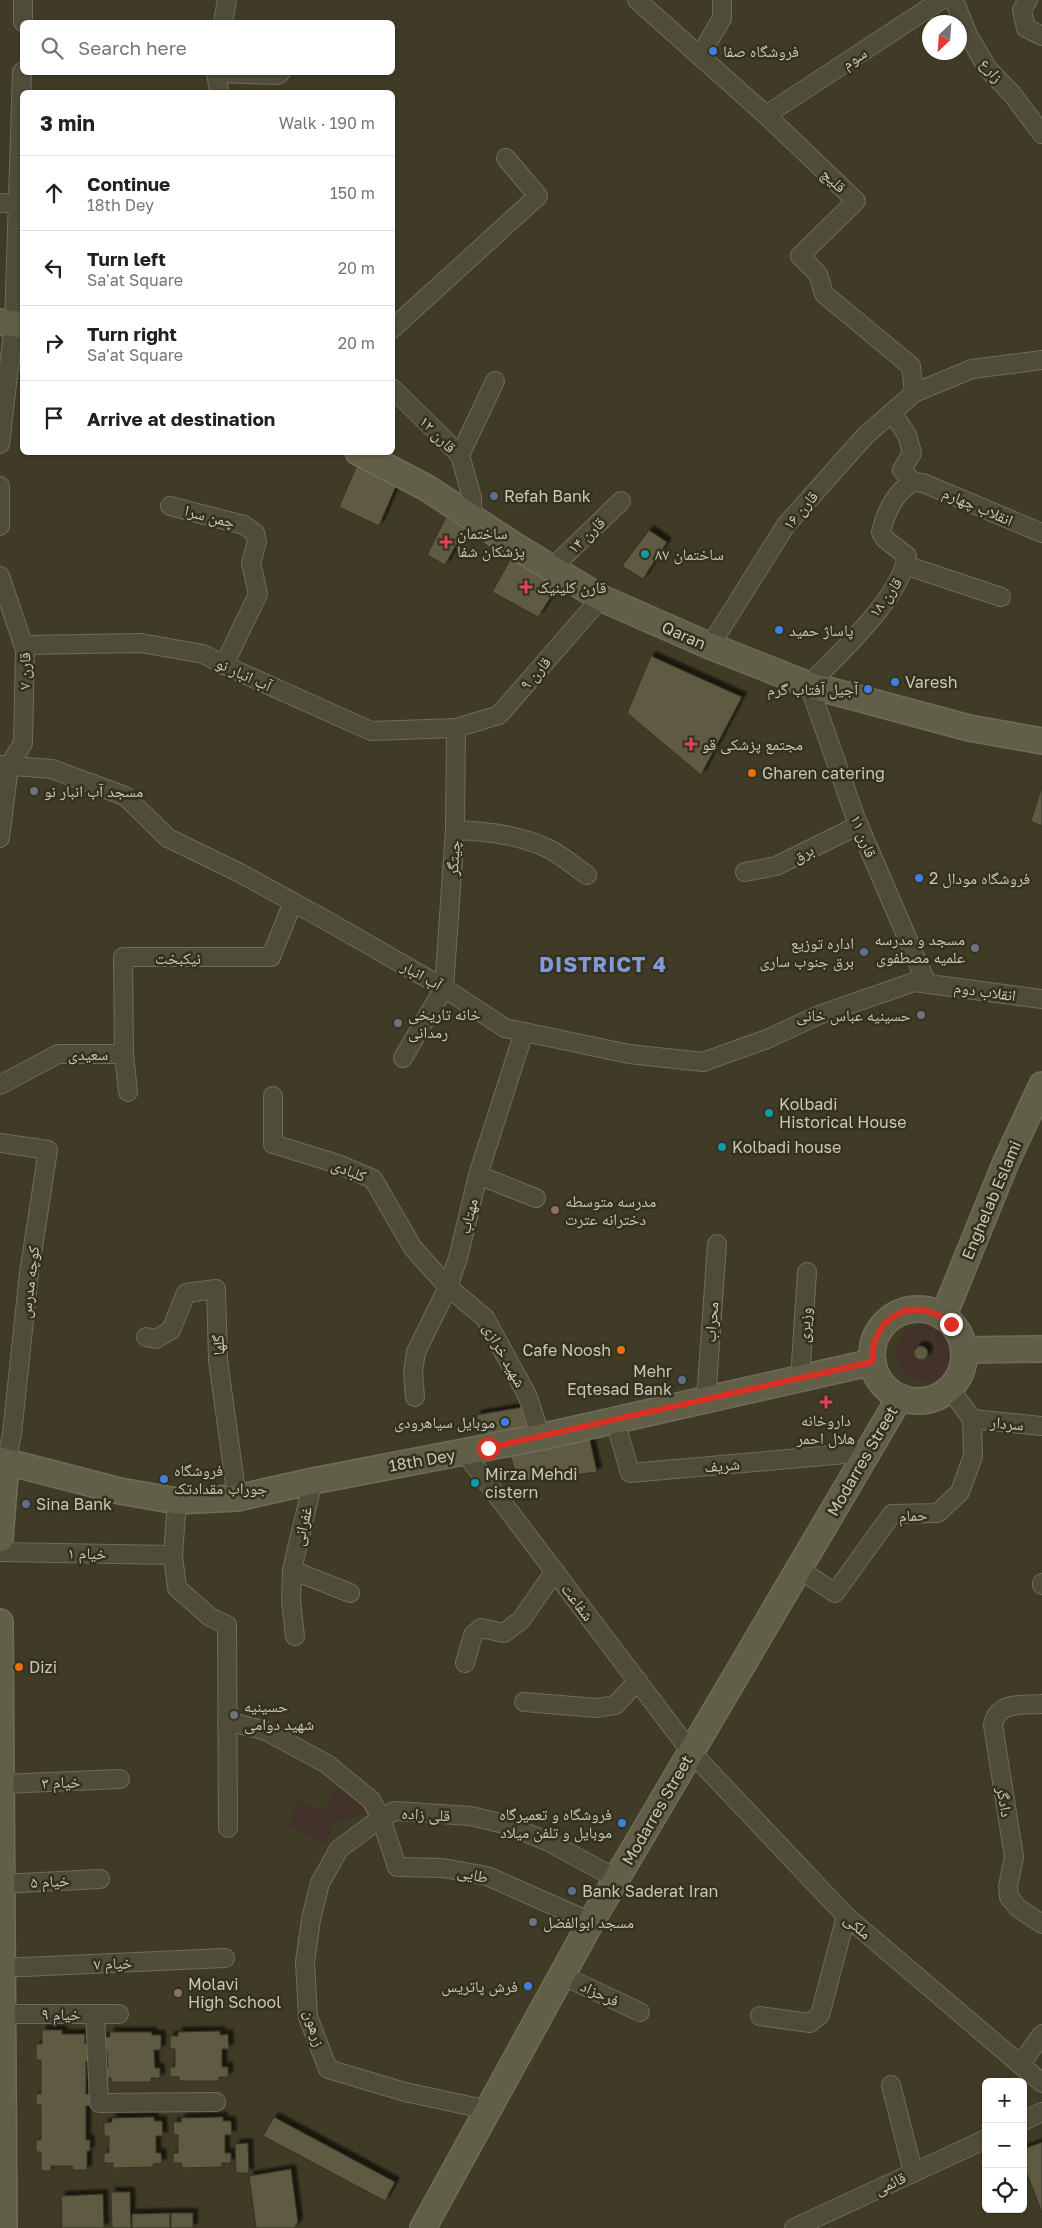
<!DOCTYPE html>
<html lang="en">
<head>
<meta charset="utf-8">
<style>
  :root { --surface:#fff; --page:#f2f2f2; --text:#202124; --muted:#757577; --line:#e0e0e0 }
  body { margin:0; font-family:"Golos Text","Noto Naskh Arabic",sans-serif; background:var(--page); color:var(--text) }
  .controls { position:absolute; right:15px; bottom:15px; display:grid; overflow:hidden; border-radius:8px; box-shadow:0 1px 4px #0004 }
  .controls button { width:45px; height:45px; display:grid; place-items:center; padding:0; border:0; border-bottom:1px solid var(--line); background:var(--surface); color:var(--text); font:25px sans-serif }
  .compass { position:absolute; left:922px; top:15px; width:45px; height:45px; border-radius:50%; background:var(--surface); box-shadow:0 1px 4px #0004; rotate:205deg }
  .stop { position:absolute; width:15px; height:15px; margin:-11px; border:4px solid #d93025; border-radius:50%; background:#fff }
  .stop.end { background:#d93025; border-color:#fff; box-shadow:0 1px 5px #0008 }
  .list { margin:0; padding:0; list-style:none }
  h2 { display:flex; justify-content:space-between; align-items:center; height:65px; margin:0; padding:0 20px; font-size:21px }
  h2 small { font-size:16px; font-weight:400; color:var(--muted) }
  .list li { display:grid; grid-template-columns:32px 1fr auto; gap:15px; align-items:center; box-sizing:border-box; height:75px; padding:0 20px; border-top:1px solid var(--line) }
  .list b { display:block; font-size:19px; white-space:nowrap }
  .list p { margin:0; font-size:16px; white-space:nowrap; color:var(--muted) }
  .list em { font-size:16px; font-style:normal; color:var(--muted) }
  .icon { flex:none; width:28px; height:28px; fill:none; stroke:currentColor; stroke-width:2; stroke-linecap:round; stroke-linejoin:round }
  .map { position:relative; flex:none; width:1042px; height:2228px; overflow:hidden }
  .search { position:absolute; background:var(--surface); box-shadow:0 1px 4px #0004; left:20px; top:20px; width:375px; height:55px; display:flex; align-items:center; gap:12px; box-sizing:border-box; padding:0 18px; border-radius:8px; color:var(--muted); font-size:19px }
  .panel { position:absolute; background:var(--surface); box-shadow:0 1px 4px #0004; left:20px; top:90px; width:375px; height:365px; border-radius:8px }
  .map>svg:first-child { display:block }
  .green { fill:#42322a }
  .building { fill:#5e5a42; stroke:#363320; filter:url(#shadow) }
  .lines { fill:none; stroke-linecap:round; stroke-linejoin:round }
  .minor-casing { stroke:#6f6c5a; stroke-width:20 }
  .secondary-casing { stroke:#6f6c5a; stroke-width:28 }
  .minor { stroke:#4f4c3a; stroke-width:18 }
  .secondary { stroke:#625f48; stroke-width:25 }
  .route { stroke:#d93025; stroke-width:6 }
  .shop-dot { fill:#3f7fe0; stroke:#34311e; stroke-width:2 }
  .service-dot { fill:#5c6f8a; stroke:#34311e; stroke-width:2 }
  .health-dot { fill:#e0444e; stroke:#34311e; stroke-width:2 }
  .culture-dot { fill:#0f9aa8; stroke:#34311e; stroke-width:2 }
  .food-dot { fill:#e8710a; stroke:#34311e; stroke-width:2 }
  .worship-dot { fill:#6b7280; stroke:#34311e; stroke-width:2 }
  .education-dot { fill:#8d6e63; stroke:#34311e; stroke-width:2 }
  .labels { text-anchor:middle; stroke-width:5; stroke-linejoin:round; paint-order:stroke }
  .poi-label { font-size:16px; fill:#c9c7b6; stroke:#34311e; text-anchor:start }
  .street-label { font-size:16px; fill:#c9c7b6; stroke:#34311e }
  .district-label { font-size:21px; font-weight:bold; letter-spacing:1px; fill:#7f99da; stroke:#34311e }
</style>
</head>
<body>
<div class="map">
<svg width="1042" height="2228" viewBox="0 0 1042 2228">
  <defs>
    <filter id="shadow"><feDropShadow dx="4.5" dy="-4.5" stdDeviation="1" flood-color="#0009"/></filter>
  </defs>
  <rect width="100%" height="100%" fill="#3f3b26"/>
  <g class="green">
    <circle cx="925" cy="1353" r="29"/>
    <polygon points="335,1787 369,1804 369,1812 335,1823 325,1844 288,1825 299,1800 324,1812"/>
  </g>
  <g class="building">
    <polygon points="357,465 397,484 379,526 339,507"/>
    <polygon points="446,517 465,529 445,565 427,555"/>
    <polygon points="649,530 667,542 643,579 622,566"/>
    <polygon points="514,553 560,583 538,617 492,592"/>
    <polygon points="651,656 742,697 701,775 627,713"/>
    <polygon points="1042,786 1042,826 1031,821"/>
    <circle cx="921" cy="1353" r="7"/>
    <polygon points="523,1407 532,1430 487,1439 476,1415"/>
    <polygon points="588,1431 597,1472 518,1482 508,1448"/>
    <polygon points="42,2030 62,2030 62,2034 85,2034 85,2044 90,2044 90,2061 86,2061 86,2094 90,2094 90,2106 86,2106 86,2140 90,2140 90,2151 87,2151 87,2170 73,2170 72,2166 51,2166 51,2171 41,2171 41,2152 36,2152 36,2140 41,2140 41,2105 36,2105 36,2094 41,2094 41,2060 36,2060 36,2044 42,2044"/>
    <polygon points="220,2031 220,2035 228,2034 229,2049 222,2049 222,2067 228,2067 228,2077 219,2077 219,2081 179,2081 179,2077 170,2077 170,2067 175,2067 175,2049 170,2049 170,2036 178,2036 178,2032"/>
    <polygon points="110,2032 152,2032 152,2035 161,2035 161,2050 154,2050 155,2068 160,2068 160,2078 151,2078 151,2082 111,2082 111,2078 102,2078 102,2067 108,2068 107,2050 103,2050 102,2037 110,2037"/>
    <polygon points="154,2117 154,2121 162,2121 163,2136 156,2136 156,2153 161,2153 162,2163 153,2164 153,2167 113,2168 113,2163 104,2163 104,2153 109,2153 109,2136 104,2136 104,2123 112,2122 112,2118"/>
    <polygon points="223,2117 223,2121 231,2121 232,2135 225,2135 225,2153 231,2153 231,2163 222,2163 222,2167 182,2168 182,2163 173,2163 173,2153 178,2153 178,2135 174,2135 173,2122 181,2122 181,2118"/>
    <polygon points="274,2117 395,2182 385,2201 263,2136"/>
    <polygon points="1042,2142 1042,2213 1023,2163 1023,2149"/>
    <polygon points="248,2143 249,2173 236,2173 235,2144"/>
    <polygon points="291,2169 298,2222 294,2228 256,2228 249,2176"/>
    <polygon points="111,2192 130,2192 131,2228 112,2228"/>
    <polygon points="103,2194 104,2228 62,2228 61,2196"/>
    <polygon points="170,2213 170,2228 132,2228 132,2214"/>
    <rect x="171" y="2213" width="22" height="15"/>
  </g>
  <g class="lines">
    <defs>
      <g id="minor">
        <polyline points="23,0 23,22"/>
        <polyline points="637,0 766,115 856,201 800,256 818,274 824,294 911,366 914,393"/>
        <polyline points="954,0 968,35 988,69 1012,94 1042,134"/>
        <polyline points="1028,0 1022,10 1026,28 1042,36"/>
        <polyline points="223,22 227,0"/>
        <polyline points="700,56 722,18 722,0"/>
        <polyline points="216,72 219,92"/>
        <polyline points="216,73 278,75 281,72"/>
        <polyline points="766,115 941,0"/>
        <polyline points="0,203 22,204"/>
        <polyline points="392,329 538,196 506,158"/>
        <polyline points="392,388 460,455 472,498 473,519"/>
        <polyline points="892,412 907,435 912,453 902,470 913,482"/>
        <polyline points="0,444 14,324 22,72"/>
        <polyline points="460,455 495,381"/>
        <path d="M 913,482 C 895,492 886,512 881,532 L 885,539 L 907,556 C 900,599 839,653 809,685 L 856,819 L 927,984"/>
        <polyline points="913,482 923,483 1042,533"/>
        <polyline points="0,486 0,526"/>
        <polyline points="170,506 244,525 255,533 257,542 251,563 258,594 224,665"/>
        <polyline points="905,565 1001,597"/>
        <polyline points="552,568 621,501"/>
        <polyline points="0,576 25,650 23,743 9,766 0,838"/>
        <polyline points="25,645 141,643 203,654 224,665 371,731 456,728 499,715 601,598"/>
        <polyline points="710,646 786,525 865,436 914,393 972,369 1042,360"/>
        <polyline points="0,765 52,769 125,796 168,838 240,873 329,922 444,988 505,1028 629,1054 703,1062 767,1039 819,1015 914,982 1042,999"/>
        <path d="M 455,830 C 488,831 522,835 551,850 C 564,857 575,867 587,875"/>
        <polyline points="745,872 776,866 859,825"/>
        <polyline points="403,1058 444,988 455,830 456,728"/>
        <polyline points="0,1085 58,1054 124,1054"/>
        <polyline points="128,1092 124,1054 123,957 271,957 293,902"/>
        <polyline points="273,1096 273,1144 338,1164 373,1179 413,1248 448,1287 485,1318 527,1395 541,1437"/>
        <polyline points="0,1143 48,1150 29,1273 12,1434 6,1462"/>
        <polyline points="478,1175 536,1198"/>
        <polyline points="146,1337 156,1339 171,1330 186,1293 216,1289 218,1360 237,1498"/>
        <polyline points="800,1379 807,1272"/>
        <polyline points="950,1389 972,1419"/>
        <polyline points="415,1397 413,1372 416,1352 448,1287 458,1258 478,1175 524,1032"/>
        <polyline points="706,1400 717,1244"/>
        <polyline points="972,1419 1042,1426"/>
        <polyline points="615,1420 630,1473 868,1452"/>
        <polyline points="465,1453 691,1752 846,1916 1042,2083"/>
        <polyline points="177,1501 173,1555 177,1588 210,1617 227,1625 228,1828"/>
        <polyline points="0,1552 173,1555"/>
        <polyline points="799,1569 835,1593 892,1514 938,1513 960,1492 973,1456 972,1419"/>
        <polyline points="292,1570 313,1481"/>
        <polyline points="1042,1583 1042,1585"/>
        <polyline points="295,1636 291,1601 292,1570 350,1593"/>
        <polyline points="465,1663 473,1635 481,1628 504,1633 521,1620 555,1571"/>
        <polyline points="524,1702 597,1708 615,1705 638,1681"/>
        <path d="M 1042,1704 C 1021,1706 998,1700 993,1725 L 1014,1857 L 1008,1886 L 1009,1897 L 1018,1908 L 1042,1924"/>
        <polyline points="227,1721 266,1731 327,1764 371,1800 381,1818 397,1867 443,1868 487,1876 591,1922"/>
        <polyline points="2,1784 120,1779"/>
        <polyline points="1,1884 100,1879"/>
        <polyline points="1,1968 225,1958"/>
        <polyline points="561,1975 640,2012"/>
        <polyline points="2,2014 119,2014"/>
        <polyline points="95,2014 99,2103 216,2102"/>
        <polyline points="760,2016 810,2023 820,2015 846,1916"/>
        <polyline points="1021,2064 1042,2034"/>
        <polyline points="891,2085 913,2172"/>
        <polyline points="489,2110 405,2092 328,2069 308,2017 305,1962 311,1919 320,1883 339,1849 381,1818 395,1811 471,1816 504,1824 549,1842 617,1879"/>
        <polyline points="1023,2121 1042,2112"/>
        <polyline points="794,2228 986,2139"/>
      </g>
      <g id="secondary">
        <polyline points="0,322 22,325"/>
        <polyline points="358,452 427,488 515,546 601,598 710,646 809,685 969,728 1042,741"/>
        <circle cx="918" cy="1355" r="46"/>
        <polyline points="943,1317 1006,1162 1042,1085"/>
        <polyline points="964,1350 1042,1349"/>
        <polyline points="0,1460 120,1491 177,1501 237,1498 313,1481 541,1437 873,1362"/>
        <polyline points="0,1539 6,1462"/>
        <polyline points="0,1622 4,2228"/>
        <polyline points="423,2228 591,1922 900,1397"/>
      </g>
    </defs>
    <use href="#minor" class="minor-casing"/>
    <use href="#secondary" class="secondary-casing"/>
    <use href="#minor" class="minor"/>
    <use href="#secondary" class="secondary"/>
  </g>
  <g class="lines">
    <path class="route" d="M 488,1448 L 872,1362 C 871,1316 915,1293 951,1324"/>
  </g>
  <g class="shop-dot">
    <circle cx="713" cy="51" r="5"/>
    <circle cx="779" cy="630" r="5"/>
    <circle cx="895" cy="682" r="5"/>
    <circle cx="868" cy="689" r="5"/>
    <circle cx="919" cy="878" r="5"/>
    <circle cx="505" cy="1422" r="5"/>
    <circle cx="164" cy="1479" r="5"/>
    <circle cx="622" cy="1823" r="5"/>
    <circle cx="528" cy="1986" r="5"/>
  </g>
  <g class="service-dot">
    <circle cx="494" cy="496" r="5"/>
    <circle cx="864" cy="952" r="5"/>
    <circle cx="682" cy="1380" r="5"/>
    <circle cx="26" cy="1504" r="5"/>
    <circle cx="572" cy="1891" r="5"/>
  </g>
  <g class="health-dot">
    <path d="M443.5 534.5h5v5h5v5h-5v5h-5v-5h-5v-5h5z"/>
    <path d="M523.5 579.5h5v5h5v5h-5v5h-5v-5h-5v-5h5z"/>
    <path d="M688.5 736.5h5v5h5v5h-5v5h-5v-5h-5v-5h5z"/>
    <path d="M823.5 1394.5h5v5h5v5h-5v5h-5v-5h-5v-5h5z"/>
  </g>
  <g class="culture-dot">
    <circle cx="645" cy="554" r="5"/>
    <circle cx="769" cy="1113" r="5"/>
    <circle cx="722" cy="1147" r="5"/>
    <circle cx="475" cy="1483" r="5"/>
  </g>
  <g class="food-dot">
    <circle cx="752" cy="773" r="5"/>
    <circle cx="621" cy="1350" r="5"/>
    <circle cx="19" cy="1667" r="5"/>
  </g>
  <g class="worship-dot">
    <circle cx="34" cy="791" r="5"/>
    <circle cx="975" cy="948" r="5"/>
    <circle cx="921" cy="1015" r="5"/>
    <circle cx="398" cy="1023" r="5"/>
    <circle cx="234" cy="1715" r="5"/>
    <circle cx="533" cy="1922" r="5"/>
  </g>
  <g class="education-dot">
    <circle cx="555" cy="1210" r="5"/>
    <circle cx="178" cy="1993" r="5"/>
  </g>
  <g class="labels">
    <g class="poi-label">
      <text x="723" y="57">فروشگاه صفا</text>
      <text x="504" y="502">Refah Bank</text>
      <text x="457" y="539">ساختمان<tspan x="457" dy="18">پزشکان شفا</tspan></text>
      <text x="655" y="560">ساختمان ٨٧</text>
      <text x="537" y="593">قارن کلینیک</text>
      <text x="789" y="636">پاساژ حمید</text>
      <text x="905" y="688">Varesh</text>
      <text x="858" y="695" text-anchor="end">آجیل آفتاب گرم</text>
      <text x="702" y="750">مجتمع پزشکی قو</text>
      <text x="762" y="779">Gharen catering</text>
      <text x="44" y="797">مسجد آب انبار نو</text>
      <text x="929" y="884">فروشگاه مودال 2</text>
      <text x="965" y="945" text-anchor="end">مسجد و مدرسه<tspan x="965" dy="18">علمیه مصطفوی</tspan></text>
      <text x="854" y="949" text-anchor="end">اداره توزیع<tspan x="854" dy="18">برق جنوب ساری</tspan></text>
      <text x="408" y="1020">خانه تاریخی<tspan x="408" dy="18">رمدانی</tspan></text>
      <text x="911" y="1021" text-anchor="end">حسینیه عباس خانی</text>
      <text x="779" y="1110">Kolbadi<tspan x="779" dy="18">Historical House</tspan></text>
      <text x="732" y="1153">Kolbadi house</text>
      <text x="565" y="1207">مدرسه متوسطه<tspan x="565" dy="18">دخترانه عترت</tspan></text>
      <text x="611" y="1356" text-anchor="end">Cafe Noosh</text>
      <text x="672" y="1377" text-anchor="end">Mehr<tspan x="672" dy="18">Eqtesad Bank</tspan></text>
      <text x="826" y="1426" text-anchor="middle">داروخانه<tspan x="826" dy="18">هلال احمر</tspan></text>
      <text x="495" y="1428" text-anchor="end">موبایل سیاهرودی</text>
      <text x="174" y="1476">فروشگاه<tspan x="174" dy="18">جوراب مقدادتک</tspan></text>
      <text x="485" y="1480">Mirza Mehdi<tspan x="485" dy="18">cistern</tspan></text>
      <text x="36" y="1510">Sina Bank</text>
      <text x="29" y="1673">Dizi</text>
      <text x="244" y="1712">حسینیه<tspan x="244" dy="18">شهید دوامی</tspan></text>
      <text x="612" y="1820" text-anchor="end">فروشگاه و تعمیرگاه<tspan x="612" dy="18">موبایل و تلفن میلاد</tspan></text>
      <text x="582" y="1897">Bank Saderat Iran</text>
      <text x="543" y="1928">مسجد ابوالفضل</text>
      <text x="188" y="1990">Molavi<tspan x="188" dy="18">High School</tspan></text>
      <text x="518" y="1992" text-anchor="end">فرش پاتریس</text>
    </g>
    <g class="street-label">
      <text transform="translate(854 58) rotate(-33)" y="6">سوم</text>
      <text transform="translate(992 70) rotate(52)" y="6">زارع</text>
      <text transform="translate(834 180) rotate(44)" y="6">قلیچ</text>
      <text transform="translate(438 434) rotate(45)" y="6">قارن ۱۲</text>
      <text transform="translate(978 506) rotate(23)" y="6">انقلاب چهارم</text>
      <text transform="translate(800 510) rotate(-50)" y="6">قارن ۱۶</text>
      <text transform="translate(210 516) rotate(14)" y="6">چمن سرا</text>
      <text transform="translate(586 535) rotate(-44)" y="6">قارن ۱۴</text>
      <text transform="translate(885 597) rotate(-54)" y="6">قارن ۱۸</text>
      <text transform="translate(684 635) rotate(24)" y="6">Qaran</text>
      <text transform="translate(24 671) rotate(-89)" y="6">قارن ٧</text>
      <text transform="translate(535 673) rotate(-49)" y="6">قارن ٩</text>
      <text transform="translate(244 674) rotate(25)" y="6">آب انبار نو</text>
      <text transform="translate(864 836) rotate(68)" y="6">قارن ۱۱</text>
      <text transform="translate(803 853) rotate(-27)" y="6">برق</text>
      <text transform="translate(453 858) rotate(-86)" y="6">چیتگر</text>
      <text x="178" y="964">نیکبخت</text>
      <text transform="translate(422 975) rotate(30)" y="6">آب انبار</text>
      <text transform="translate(985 991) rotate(8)" y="6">انقلاب دوم</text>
      <text x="88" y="1060">سعیدی</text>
      <text transform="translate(349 1170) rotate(22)" y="6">کلبادی</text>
      <text transform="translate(991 1200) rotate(-67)" y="6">Enghelab Eslami</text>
      <text transform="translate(468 1216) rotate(-76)" y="6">مهتاب</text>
      <text transform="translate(29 1282) rotate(-83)" y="6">کوچه مدرس</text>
      <text transform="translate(711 1322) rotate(-86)" y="6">محراب</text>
      <text transform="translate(804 1325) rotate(-86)" y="6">وزیری</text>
      <text transform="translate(218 1345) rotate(-93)" y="6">گلها</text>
      <text transform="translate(505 1355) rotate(61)" y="6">شهید خرازی</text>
      <text transform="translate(1007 1423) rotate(5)" y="6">سردار</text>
      <text transform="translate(422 1460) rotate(-10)" y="6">18th Dey</text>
      <text transform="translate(862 1461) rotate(-60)" y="6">Modarres Street</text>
      <text transform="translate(722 1465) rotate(-5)" y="6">شریف</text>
      <text transform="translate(913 1515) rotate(-3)" y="6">حمام</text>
      <text transform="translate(302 1526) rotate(-77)" y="6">غفرانی</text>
      <text transform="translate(87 1553) rotate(1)" y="6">خیام ۱</text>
      <text transform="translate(578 1602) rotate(53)" y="6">شفاعت</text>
      <text transform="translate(61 1782) rotate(-2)" y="6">خیام ۳</text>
      <text transform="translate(1005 1802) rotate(81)" y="6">دادگر</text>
      <text transform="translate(657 1810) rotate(-60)" y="6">Modarres Street</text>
      <text transform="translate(426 1814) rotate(3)" y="6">قلی زاده</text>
      <text transform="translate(473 1874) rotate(13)" y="6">طایی</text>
      <text transform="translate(50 1881) rotate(-3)" y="6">خیام ۵</text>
      <text transform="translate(858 1926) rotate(41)" y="6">ملکی</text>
      <text transform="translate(113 1963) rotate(-2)" y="6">خیام ۷</text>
      <text transform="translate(600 1993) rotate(25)" y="6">فرحزاد</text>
      <text x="61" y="2020">خیام ۹</text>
      <text transform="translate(315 2028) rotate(74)" y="6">زرهون</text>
      <text transform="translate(890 2183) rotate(-25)" y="6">قائمی</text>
    </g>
    <g class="district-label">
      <text x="603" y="972">DISTRICT 4</text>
    </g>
  </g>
</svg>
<div class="controls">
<button>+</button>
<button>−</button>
<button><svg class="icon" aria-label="locate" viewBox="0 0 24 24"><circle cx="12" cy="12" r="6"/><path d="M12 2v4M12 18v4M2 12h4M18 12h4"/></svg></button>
</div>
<svg class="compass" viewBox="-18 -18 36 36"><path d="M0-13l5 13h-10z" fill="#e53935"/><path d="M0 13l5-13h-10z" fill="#757577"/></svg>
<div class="stop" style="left:488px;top:1448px"></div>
<div class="stop end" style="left:951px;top:1324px"></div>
<div class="search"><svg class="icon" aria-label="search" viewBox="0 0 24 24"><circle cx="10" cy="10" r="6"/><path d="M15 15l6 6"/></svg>Search here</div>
<section class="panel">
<h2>3 min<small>Walk · 190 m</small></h2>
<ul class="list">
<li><svg class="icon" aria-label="ahead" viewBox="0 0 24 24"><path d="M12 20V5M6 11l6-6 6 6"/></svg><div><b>Continue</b><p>18th Dey</p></div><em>150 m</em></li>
<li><svg class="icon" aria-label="left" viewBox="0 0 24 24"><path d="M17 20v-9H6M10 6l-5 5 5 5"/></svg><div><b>Turn left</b><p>Sa'at Square</p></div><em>20 m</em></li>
<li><svg class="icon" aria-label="right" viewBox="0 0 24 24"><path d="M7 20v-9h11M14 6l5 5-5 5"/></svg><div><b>Turn right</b><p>Sa'at Square</p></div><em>20 m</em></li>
<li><svg class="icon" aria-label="arrive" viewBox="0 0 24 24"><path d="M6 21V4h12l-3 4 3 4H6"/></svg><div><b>Arrive at destination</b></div></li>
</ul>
</section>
</div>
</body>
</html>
